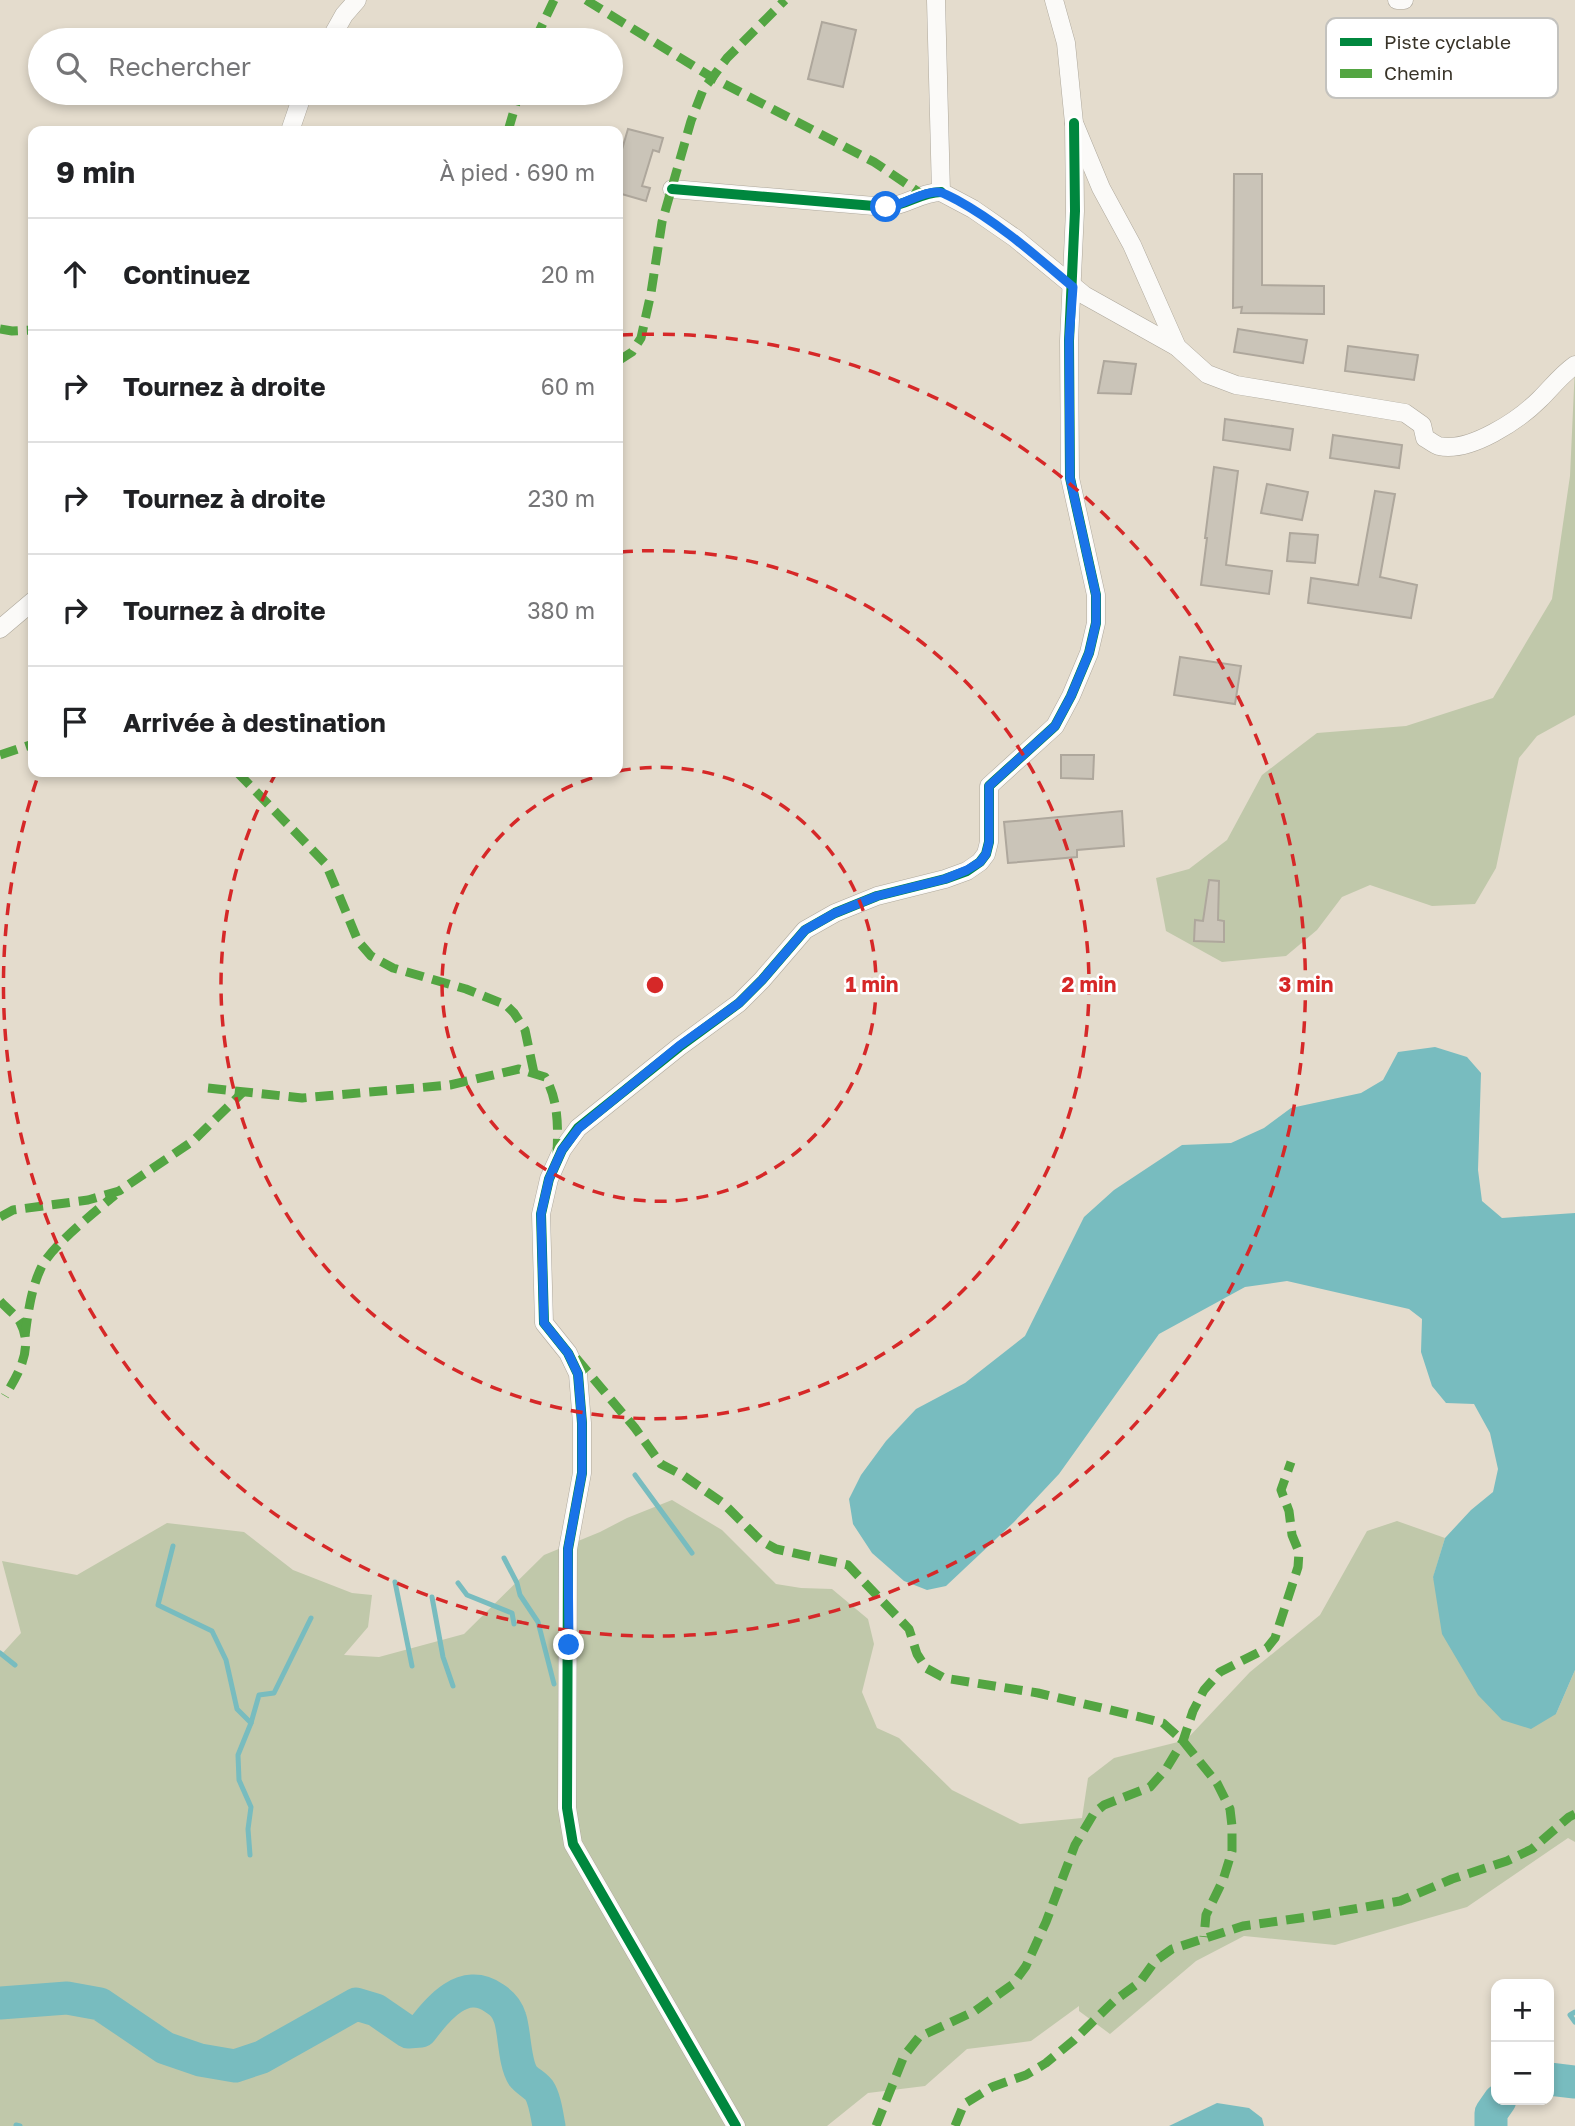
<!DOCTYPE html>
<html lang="fr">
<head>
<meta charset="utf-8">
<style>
  :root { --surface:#fff; --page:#f6f6f6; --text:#202124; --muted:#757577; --line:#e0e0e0 }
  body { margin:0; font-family:"Golos Text",sans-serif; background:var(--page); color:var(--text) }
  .controls { position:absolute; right:21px; bottom:21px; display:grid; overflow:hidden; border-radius:14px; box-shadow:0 4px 10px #0003 }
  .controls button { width:63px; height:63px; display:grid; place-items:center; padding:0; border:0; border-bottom:2px solid var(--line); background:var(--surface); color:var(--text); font:35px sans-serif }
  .stop { position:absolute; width:21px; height:21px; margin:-16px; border:5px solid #1a73e8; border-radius:50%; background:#fff }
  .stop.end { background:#1a73e8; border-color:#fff; box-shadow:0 2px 7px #0008 }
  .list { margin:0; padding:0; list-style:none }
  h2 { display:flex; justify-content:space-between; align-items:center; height:91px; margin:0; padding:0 28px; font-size:30px }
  h2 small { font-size:23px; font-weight:400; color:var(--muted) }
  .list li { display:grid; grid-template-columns:46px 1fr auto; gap:21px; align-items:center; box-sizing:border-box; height:112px; padding:0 28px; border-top:2px solid var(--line) }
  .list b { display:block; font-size:26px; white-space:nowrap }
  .list em { font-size:23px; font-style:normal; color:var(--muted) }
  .icon { flex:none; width:38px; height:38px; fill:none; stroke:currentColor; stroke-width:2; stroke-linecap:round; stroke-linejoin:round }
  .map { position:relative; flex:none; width:1575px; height:2126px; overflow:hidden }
  .search { position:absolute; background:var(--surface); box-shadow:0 4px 10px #0003; left:28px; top:28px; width:595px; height:77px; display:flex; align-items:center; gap:18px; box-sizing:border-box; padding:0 24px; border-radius:38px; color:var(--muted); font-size:26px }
  .panel { position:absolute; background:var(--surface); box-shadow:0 4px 10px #0003; left:28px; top:126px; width:595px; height:651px; border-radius:14px }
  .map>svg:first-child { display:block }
  .green { fill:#c0c8aa }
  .water { fill:#78bcbf }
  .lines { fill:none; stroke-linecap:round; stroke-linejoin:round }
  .stream { stroke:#78bcbf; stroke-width:5 }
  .river { stroke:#78bcbf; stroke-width:33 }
  .building { fill:#cac4b8; stroke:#aea79c; stroke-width:2 }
  .minor-casing { stroke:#aea89c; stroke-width:19 }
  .minor { stroke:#fbfaf8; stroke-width:18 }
  .quiet { stroke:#53a542; stroke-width:9; stroke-dasharray:18 9; stroke-linecap:butt }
  .cycleway-casing { stroke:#fff; stroke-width:15 }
  .cycleway { stroke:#00873e; stroke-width:10 }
  .route { stroke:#1a73e8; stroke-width:9 }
  .ring { fill:none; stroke:#d62828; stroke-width:3.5; stroke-dasharray:12 9 }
  .key { fill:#fff; stroke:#c3c2be; stroke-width:2 }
  .key-label { font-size:19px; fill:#383328 }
  .centre { fill:#d62828; stroke:#fff; stroke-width:3.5 }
  .ring-label { font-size:21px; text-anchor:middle; font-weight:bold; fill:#d62828; stroke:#fff; stroke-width:5; stroke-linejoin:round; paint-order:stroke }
</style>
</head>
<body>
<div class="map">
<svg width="1575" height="2126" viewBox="0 0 1575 2126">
  <rect width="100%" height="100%" fill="#e4dccd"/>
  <g class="green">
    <polygon points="1575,366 1575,715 1537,736 1519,758 1496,868 1475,904 1432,906 1370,885 1342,897 1317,930 1286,956 1222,962 1166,931 1156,878 1189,869 1227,840 1262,775 1317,733 1406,726 1493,698 1552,599 1570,476"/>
    <polygon points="672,1500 722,1530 776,1584 801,1588 832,1589 868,1619 874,1644 862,1692 877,1728 899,1738 952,1790 1020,1824 1082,1818 1088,1778 1114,1758 1186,1740 1250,1672 1320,1615 1367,1531 1397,1521 1445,1538 1433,1578 1556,1714 1575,1670 1575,1842 1568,1838 1467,1907 1335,1945 1244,1936 1196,1961 1110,2034 1079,2011 1079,2006 1031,2041 967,2049 925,2086 868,2093 827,2126 0,2126 0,1656 21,1633 2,1561 77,1575 167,1523 244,1532 293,1570 352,1593 372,1595 368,1627 344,1655 379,1657 464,1634 544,1555 600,1532 627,1518"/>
  </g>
  <g class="water">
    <polygon points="1435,1047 1467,1057 1481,1073 1478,1170 1482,1201 1502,1218 1575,1213 1575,1670 1556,1714 1531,1729 1502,1720 1478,1695 1442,1634 1433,1577 1445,1538 1471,1510 1493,1492 1498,1469 1490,1433 1474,1404 1446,1403 1432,1386 1421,1352 1422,1319 1409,1309 1287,1281 1245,1287 1159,1334 1059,1474 1014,1522 946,1586 927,1590 904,1581 872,1553 853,1524 849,1499 861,1475 886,1441 916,1409 965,1383 1025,1336 1084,1217 1114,1190 1182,1145 1231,1143 1264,1128 1291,1108 1361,1093 1383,1080 1398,1052"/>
    <polygon points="1217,2103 1249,2108 1262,2118 1264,2126 1169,2126"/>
  </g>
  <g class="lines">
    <g class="stream">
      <polyline points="635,1475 692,1553"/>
      <polyline points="173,1546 158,1605 212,1631 226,1660 237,1709 251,1723 238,1755 239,1780 251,1807 248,1829 250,1855"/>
      <polyline points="504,1558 517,1583 520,1595 538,1622 554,1684"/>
      <polyline points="395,1582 412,1666"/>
      <polyline points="458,1583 467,1595 512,1613 514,1624"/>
      <polyline points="432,1597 443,1657 453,1686"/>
      <polyline points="0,1653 15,1665"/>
      <polyline points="251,1723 259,1695 274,1693 311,1618"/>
      <polyline points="1575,2012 1570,2015 1575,2022"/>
      <polyline points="16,2125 20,2126"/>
    </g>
    <g class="river">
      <path d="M 0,2003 L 67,1998 L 100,2004 L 165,2048 L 200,2060 L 235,2066 L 262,2057 L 356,2004 L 376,2010 L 408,2032 L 421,2031 C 438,2008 464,1977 494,1998 C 502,2003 507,2008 510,2018 C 515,2033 514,2062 523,2076 C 527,2081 535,2085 539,2090 C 545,2099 547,2116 549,2126"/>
      <polyline points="1549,2079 1575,2082"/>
      <polyline points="1491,2126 1491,2113 1500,2100"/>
    </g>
  </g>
  <g class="building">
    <polygon points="822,22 856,30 843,87 808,79"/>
    <polygon points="628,129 663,138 659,152 653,150 642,186 650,188 646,201 618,193 618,163"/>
    <polygon points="1234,174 1262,174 1262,285 1324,286 1324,314 1241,313 1242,307 1233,308"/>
    <polygon points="1238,329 1307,340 1303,363 1234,352"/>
    <polygon points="1348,346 1418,355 1414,380 1345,371"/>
    <polygon points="1104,361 1136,364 1131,394 1098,393"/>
    <polygon points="1225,419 1293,429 1290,450 1223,440"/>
    <polygon points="1333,435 1402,445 1399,468 1330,458"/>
    <polygon points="1214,467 1238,471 1226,565 1272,571 1269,594 1201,585 1207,538 1205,538"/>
    <polygon points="1267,484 1308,492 1302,520 1261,513"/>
    <polygon points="1375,491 1395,494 1380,577 1417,585 1411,618 1308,603 1311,578 1358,585"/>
    <polygon points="1290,533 1318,535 1315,563 1287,561"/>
    <polygon points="1180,657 1241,666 1235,704 1174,695"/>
    <polygon points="1061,755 1094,755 1093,779 1061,778"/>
    <polygon points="1122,811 1124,846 1077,850 1077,857 1008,863 1004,822"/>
    <polygon points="1209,880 1219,881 1218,920 1224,921 1224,942 1194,941 1195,920 1203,921"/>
  </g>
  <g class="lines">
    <defs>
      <g id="minor">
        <polyline points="936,0 941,192 973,209 1015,238 1084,295 1177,347"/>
        <path d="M 1054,0 L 1066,43 L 1074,123 L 1101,188 L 1132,245 L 1177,347 L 1207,374 L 1236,385 L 1405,413 L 1422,425 L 1425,438 C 1429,440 1435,445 1439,446 C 1470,453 1519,420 1540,399 C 1552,387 1561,375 1575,365"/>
        <polyline points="1397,0 1404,0"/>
        <polyline points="330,40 344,15 357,0"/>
        <polyline points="290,131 303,93"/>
        <path d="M 672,189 L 886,207 C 906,206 921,192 941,192"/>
        <polyline points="0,629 33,601"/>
        <polyline points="736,2126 573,1844 567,1808 568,1549 582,1473 582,1423 578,1374 568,1353 544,1323 541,1214 549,1179 562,1150 578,1128 679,1047 739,1003 762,980 805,930 835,913 877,896 945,879 967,871 980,862 986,854 989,842 989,786 1055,726 1071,696 1089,653 1096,623 1096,595 1070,478 1069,341 1075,211 1074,123"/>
      </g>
    </defs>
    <use href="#minor" class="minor-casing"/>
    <use href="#minor" class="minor"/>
    <g class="quiet">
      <polyline points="586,0 713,78 874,162 923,195"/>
      <polyline points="535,40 554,0"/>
      <polyline points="508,131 519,93"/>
      <polyline points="0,329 12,331 33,330"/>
      <polyline points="618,361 632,352 641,338 651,293 662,222 691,121 703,90 727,58 785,0"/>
      <polyline points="0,755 33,744"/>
      <polyline points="237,772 326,864 358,941 371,956 393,968 466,989 506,1005 514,1013 525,1030 534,1073"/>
      <path d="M 208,1088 L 302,1098 L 450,1085 L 519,1069 L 545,1077 C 559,1101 558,1128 557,1154"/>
      <polyline points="0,1217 13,1210 88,1200 119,1191 193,1141 244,1091"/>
      <path d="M 0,1301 C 6,1308 15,1314 20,1322 C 34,1348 19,1373 5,1396"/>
      <path d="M 25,1336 C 28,1313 31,1289 41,1268 C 51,1246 95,1212 115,1195"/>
      <polyline points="576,1358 635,1428 661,1464 684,1476 723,1503 760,1540 776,1549 848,1565 909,1629 917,1654 926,1668 944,1678 1038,1693 1140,1717 1163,1723 1183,1741 1217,1783 1230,1809 1232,1826 1232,1851 1223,1880 1206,1915 1204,1937"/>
      <polyline points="876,2126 904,2056 919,2037 975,2011 1013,1984 1026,1966 1046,1922 1075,1845 1094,1813 1104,1805 1150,1787 1166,1769 1183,1741 1193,1711 1204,1690 1220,1672 1267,1648 1275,1638 1298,1567 1299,1552 1292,1535 1289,1511 1281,1490 1291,1462"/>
      <polyline points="955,2126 964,2104 992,2087 1026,2075 1046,2063 1074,2040 1114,2001 1140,1982 1155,1961 1172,1949 1243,1926 1307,1917 1400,1901 1452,1879 1507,1861 1532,1849 1569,1817 1575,1814"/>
    </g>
    <defs>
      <g id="cycleway">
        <path d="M 672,189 L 886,207 C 906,206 921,192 941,192"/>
        <polyline points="736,2126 573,1844 567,1808 568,1549 582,1473 582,1423 578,1374 568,1353 544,1323 541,1214 549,1179 562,1150 578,1128 679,1047 739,1003 762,980 805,930 835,913 877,896 945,879 967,871 980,862 986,854 989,842 989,786 1055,726 1071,696 1089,653 1096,623 1096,595 1070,478 1069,341 1075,211 1074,123"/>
      </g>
    </defs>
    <use href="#cycleway" class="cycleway-casing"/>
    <use href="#cycleway" class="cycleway"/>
  </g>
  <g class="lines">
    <path class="route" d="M 569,1645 L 568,1549 L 582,1473 L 582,1423 L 578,1374 L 568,1353 L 544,1323 L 541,1214 L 549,1179 L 562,1150 L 579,1128 L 679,1046 L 739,1003 L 762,980 L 805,930 L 835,913 L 877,896 L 945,879 L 967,870 L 980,862 L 986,854 L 989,842 L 989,786 L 1055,726 L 1071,696 L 1089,653 L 1096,623 L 1096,595 L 1070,478 L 1069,341 L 1073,287 C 1036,256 999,223 957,200 C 950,197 944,192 937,192 C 919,192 904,206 886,207"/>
  </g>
  <g class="ring">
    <path d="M619 771A217 217 0 1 1 614 772"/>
    <path d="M621 552A434 434 0 1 1 275 775"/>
    <path d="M621 335A651 651 0 1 1 39 773"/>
  </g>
  <rect x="1326" y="18" width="232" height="80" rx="10" class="key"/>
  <rect x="1340" y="38" width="32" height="8" fill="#00873e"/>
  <rect x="1340" y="69" width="32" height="9" fill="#53a542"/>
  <g class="key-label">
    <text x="1384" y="49">Piste cyclable</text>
    <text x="1384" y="80">Chemin</text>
  </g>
  <circle cx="655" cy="985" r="10" class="centre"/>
  <g class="ring-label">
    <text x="872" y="992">1 min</text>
    <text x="1089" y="992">2 min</text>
    <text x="1306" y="992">3 min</text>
  </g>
</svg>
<div class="controls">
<button>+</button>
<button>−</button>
</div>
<div class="stop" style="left:886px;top:207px"></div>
<div class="stop end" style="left:569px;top:1645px"></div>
<div class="search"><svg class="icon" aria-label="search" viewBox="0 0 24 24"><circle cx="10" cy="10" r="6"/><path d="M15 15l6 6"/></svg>Rechercher</div>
<section class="panel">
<h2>9 min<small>À pied · 690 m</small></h2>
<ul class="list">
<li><svg class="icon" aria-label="ahead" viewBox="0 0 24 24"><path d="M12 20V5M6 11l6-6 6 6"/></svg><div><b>Continuez</b></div><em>20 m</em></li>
<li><svg class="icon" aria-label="right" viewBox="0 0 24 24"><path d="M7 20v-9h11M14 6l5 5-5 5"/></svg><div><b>Tournez à droite</b></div><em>60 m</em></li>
<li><svg class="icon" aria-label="right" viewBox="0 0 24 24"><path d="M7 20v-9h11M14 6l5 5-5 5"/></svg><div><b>Tournez à droite</b></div><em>230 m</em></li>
<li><svg class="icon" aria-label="right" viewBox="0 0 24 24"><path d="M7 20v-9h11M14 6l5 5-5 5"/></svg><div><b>Tournez à droite</b></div><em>380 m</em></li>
<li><svg class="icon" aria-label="arrive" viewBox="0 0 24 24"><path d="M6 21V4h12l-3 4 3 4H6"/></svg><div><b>Arrivée à destination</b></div></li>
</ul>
</section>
</div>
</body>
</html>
